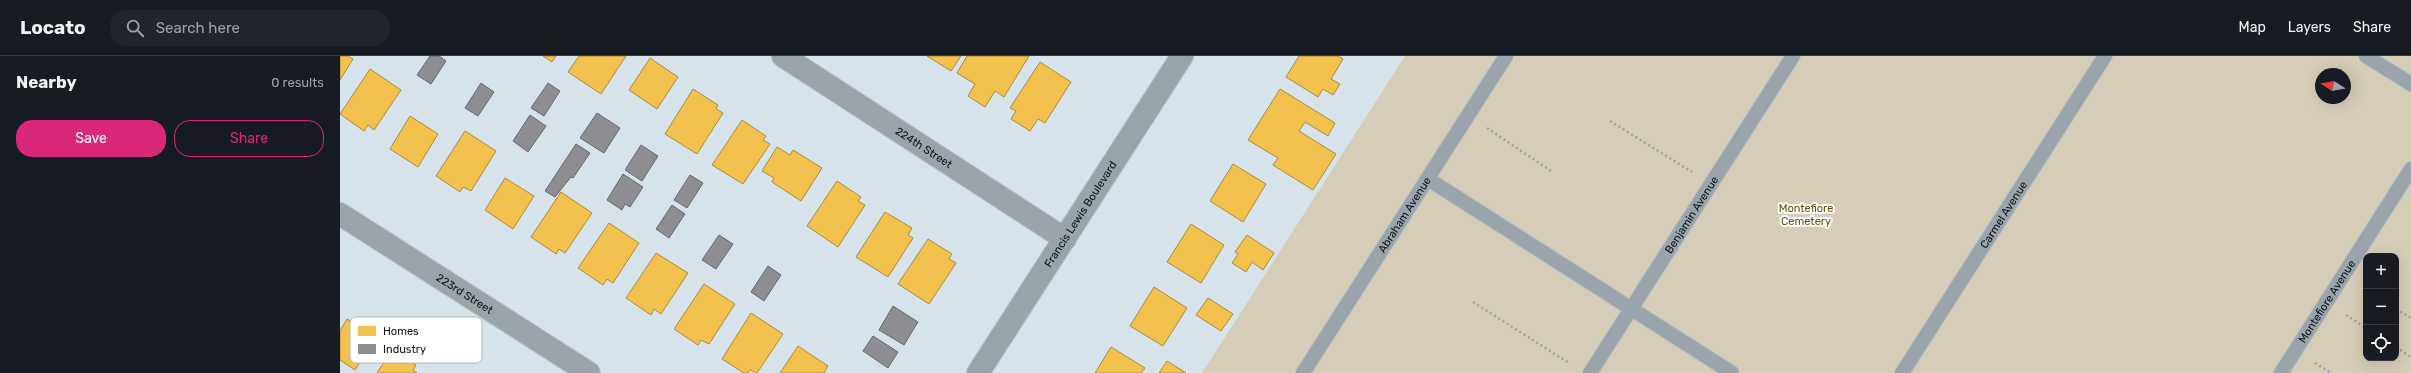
<!DOCTYPE html>
<html lang="en">
<head>
<meta charset="utf-8">
<style>
  :root { --surface:#171b24; --page:#20242c; --text:#f1f3f6; --muted:#9ea1a6; --line:#363941; --accent:#db2777 }
  body { margin:0; font-family:Rubik,sans-serif; background:var(--page); color:var(--text) }
  .controls { position:absolute; right:12px; bottom:12px; display:grid; overflow:hidden; border-radius:8px; box-shadow:0 4px 16px #0002 }
  .controls button { width:36px; height:36px; display:grid; place-items:center; padding:0; border:0; border-bottom:1px solid var(--line); background:var(--surface); color:var(--text); font:20px sans-serif }
  .compass { position:absolute; left:1975px; top:12px; width:36px; height:36px; border-radius:50%; background:var(--surface); box-shadow:0 4px 16px #0002; rotate:281deg }
  .list { margin:0; padding:0; list-style:none }
  h2 { display:flex; justify-content:space-between; align-items:center; height:52px; margin:0; padding:0 16px; font-size:17px }
  h2 small { font-size:13px; font-weight:400; color:var(--muted) }
  .actions { display:flex; gap:8px; padding:12px 16px }
  .actions a { flex:1; padding:9px 0; border:1px solid var(--accent); border-radius:16px; text-align:center; font-size:14px; color:var(--accent) }
  .actions .main { background:var(--accent); color:#fff }
  .icon { flex:none; width:22px; height:22px; fill:none; stroke:currentColor; stroke-width:2; stroke-linecap:round; stroke-linejoin:round }
  .map { position:relative; flex:none; width:2071px; height:317px; overflow:hidden }
  header { display:flex; align-items:center; gap:24px; box-sizing:border-box; height:56px; padding:0 20px; background:var(--surface); border-bottom:1px solid var(--line) }
  header strong { font-size:19px }
  nav { display:flex; gap:22px; margin-inline-start:auto; font-size:14px }
  .search { width:280px; height:36px; background:var(--page); display:flex; align-items:center; gap:10px; box-sizing:border-box; padding:0 14px; border-radius:16px; color:var(--muted); font-size:15px }
  main { display:flex }
  aside { flex:1; background:var(--surface) }
  .map>svg:first-child { display:block }
  .green { fill:#d5cdb7; fill-rule:evenodd }
  .homes { fill:#f2c14e; stroke:#ac8c3e }
  .industry { fill:#8d8d92; stroke:#66686d }
  .lines { fill:none; stroke-linecap:round; stroke-linejoin:round }
  .service-casing { stroke:#b7c1c7; stroke-width:16 }
  .minor-casing { stroke:#b7c1c7; stroke-width:24 }
  .secondary-casing { stroke:#b7c1c7; stroke-width:24 }
  .path { stroke:#9ba3a9; stroke-width:2.5; stroke-dasharray:2 3; stroke-linecap:butt }
  .service { stroke:#9ba4aa; stroke-width:14 }
  .minor { stroke:#9ba4aa; stroke-width:22 }
  .secondary { stroke:#99a3aa; stroke-width:22 }
  .labels { text-anchor:middle; stroke-width:4; stroke-linejoin:round; paint-order:stroke }
  .street-label { font-size:11px; fill:#0a1217; stroke:#fff }
  .park-label { font-size:11px; fill:#684a04; stroke:#fff }
  .key { fill:#fff; stroke:#b6b8b9; stroke-width:1 }
  .key-label { font-size:11px; fill:#0a1217 }
</style>
</head>
<body>
<header>
<strong>Locato</strong>
<div class="search"><svg class="icon" aria-label="search" viewBox="0 0 24 24"><circle cx="10" cy="10" r="6"/><path d="M15 15l6 6"/></svg>Search here</div>
<nav><a>Map</a><a>Layers</a><a>Share</a></nav>
</header>
<main>
<aside>
<h2>Nearby<small>0 results</small></h2>
<ul class="list">
</ul>
<div class="actions"><a class="main">Save</a><a>Share</a></div>
</aside>
<div class="map">
<svg width="2071" height="317" viewBox="0 0 2071 317">
  <rect width="100%" height="100%" fill="#d6e3eb"/>
  <path class="green" d="M 1065,0 L 2071,0 L 2071,317 L 862,317 ZM 1981,18 L 2005,18 L 2005,42 L 1981,42 ZM 2026,200 L 2056,200 L 2056,302 L 2026,302 Z"/>
  <g class="homes">
    <polygon points="0,0 8,0 13,3 0,24"/>
    <polygon points="203,0 216,0 212,6"/>
    <polygon points="239,0 286,0 261,38 228,16"/>
    <polygon points="587,0 621,0 611,15"/>
    <polygon points="627,0 689,0 664,41 655,35 645,51 628,40 635,28 617,17"/>
    <polygon points="959,0 998,0 1003,3 991,23 1000,28 993,39 983,33 978,41 946,21"/>
    <polygon points="310,2 338,21 317,53 289,34"/>
    <polygon points="700,6 731,26 705,67 698,63 690,75 671,63 676,55 670,52"/>
    <polygon points="30,13 61,34 34,74 28,69 24,75 0,58"/>
    <polygon points="353,33 378,49 376,53 383,57 357,98 325,78"/>
    <polygon points="940,33 995,67 988,80 965,66 959,75 996,98 973,134 933,109 938,102 908,84"/>
    <polygon points="70,60 98,78 78,111 50,93"/>
    <polygon points="402,64 426,80 423,84 430,88 403,128 372,109"/>
    <polygon points="125,75 156,95 131,135 123,131 120,136 96,120"/>
    <polygon points="437,91 450,99 453,94 482,112 461,145 432,126 434,122 422,115"/>
    <polygon points="893,108 926,128 903,166 870,145"/>
    <polygon points="165,122 194,140 173,173 145,154"/>
    <polygon points="497,125 521,141 518,145 525,149 498,191 467,170"/>
    <polygon points="221,136 252,157 225,197 219,193 216,198 191,181"/>
    <polygon points="545,156 572,172 568,179 573,182 548,221 516,201"/>
    <polygon points="269,167 299,187 273,227 267,223 263,229 238,212"/>
    <polygon points="851,168 884,189 861,227 827,206"/>
    <polygon points="907,179 934,197 923,214 912,206 906,216 892,207 898,198 895,196"/>
    <polygon points="588,183 612,198 609,203 616,207 589,248 558,228"/>
    <polygon points="316,197 348,217 321,258 314,253 311,259 286,242"/>
    <polygon points="364,228 395,248 369,288 361,284 358,289 334,273"/>
    <polygon points="814,231 847,252 823,290 790,270"/>
    <polygon points="868,242 893,258 881,275 856,259"/>
    <polygon points="411,257 443,278 417,317 410,314 408,317 404,317 382,303"/>
    <polygon points="7,263 36,281 15,314 0,304 0,275"/>
    <polygon points="458,290 488,310 484,317 440,317"/>
    <polygon points="771,291 805,312 801,317 755,317"/>
    <polygon points="52,294 76,309 73,314 77,317 37,317"/>
    <polygon points="827,305 846,317 819,317"/>
  </g>
  <g class="industry">
    <polygon points="90,0 99,0 106,5 91,28 77,19"/>
    <polygon points="141,27 154,36 138,60 125,52"/>
    <polygon points="208,27 220,35 204,60 191,52"/>
    <polygon points="257,57 280,72 264,97 240,82"/>
    <polygon points="190,59 206,70 188,96 173,85"/>
    <polygon points="236,88 250,97 233,122 231,121 215,141 205,135"/>
    <polygon points="301,89 318,100 302,125 285,114"/>
    <polygon points="283,118 303,131 290,151 285,148 282,154 267,144"/>
    <polygon points="350,119 363,127 347,152 334,144"/>
    <polygon points="332,149 345,158 329,182 316,173"/>
    <polygon points="379,179 393,188 376,213 362,204"/>
    <polygon points="428,210 441,219 424,245 411,236"/>
    <polygon points="553,250 578,266 564,289 539,274"/>
    <polygon points="533,280 558,296 548,312 523,295"/>
  </g>
  <g class="lines">
    <defs>
      <g id="service">
        <polyline points="2026,0 2071,28"/>
        <polyline points="1088,123 1392,317"/>
        <path id="s1" d="M 963,317 L 1166,0"/>
        <path id="s2" d="M 1250,317 L 1453,0"/>
        <path id="s3" d="M 1562,317 L 1765,0"/>
        <path id="s4" d="M 1941,317 L 2071,113"/>
      </g>
      <g id="minor">
        <path id="s5" d="M 443,0 L 725,183"/>
        <path id="s6" d="M 0,158 L 249,317"/>
      </g>
      <g id="secondary">
        <path id="s7" d="M 638,317 L 842,0"/>
      </g>
    </defs>
    <use href="#service" class="service-casing"/>
    <use href="#minor" class="minor-casing"/>
    <use href="#secondary" class="secondary-casing"/>
    <g class="path">
      <polyline points="1270,65 1352,116"/>
      <polyline points="1147,72 1211,115"/>
      <polyline points="1133,246 1229,307"/>
      <polyline points="2056,253 2071,262"/>
      <polyline points="2006,259 2026,272"/>
      <polyline points="2056,291 2071,301"/>
      <polyline points="1975,307 1991,317"/>
    </g>
    <use href="#service" class="service"/>
    <use href="#minor" class="minor"/>
    <use href="#secondary" class="secondary"/>
  </g>
  <g class="labels">
    <g class="street-label">
      <text dy="4" stroke="none"><textPath href="#s5" startOffset="168">224th Street</textPath></text>
      <text dy="4" stroke="none"><textPath href="#s2" startOffset="188">Benjamin Avenue</textPath></text>
      <text dy="4" stroke="none"><textPath href="#s3" startOffset="188">Carmel Avenue</textPath></text>
      <text dy="4" stroke="none"><textPath href="#s7" startOffset="189">Francis Lewis Boulevard</textPath></text>
      <text dy="4" stroke="none"><textPath href="#s1" startOffset="188">Abraham Avenue</textPath></text>
      <text dy="4" stroke="none"><textPath href="#s6" startOffset="148">223rd Street</textPath></text>
      <text dy="4" stroke="none"><textPath href="#s4" startOffset="85">Montefiore Avenue</textPath></text>
    </g>
    <g class="park-label">
      <text x="1466" y="156">Montefiore<tspan x="1466" dy="13">Cemetery</tspan></text>
    </g>
  </g>
  <rect x="10" y="261" width="132" height="46" rx="6" class="key"/>
  <rect x="18" y="270" width="18" height="10" fill="#f2c14e"/>
  <rect x="18" y="288" width="18" height="10" fill="#8d8d92"/>
  <g class="key-label">
    <text x="43" y="279">Homes</text>
    <text x="43" y="297">Industry</text>
  </g>
</svg>
<div class="controls">
<button>+</button>
<button>−</button>
<button><svg class="icon" aria-label="locate" viewBox="0 0 24 24"><circle cx="12" cy="12" r="6"/><path d="M12 2v4M12 18v4M2 12h4M18 12h4"/></svg></button>
</div>
<svg class="compass" viewBox="-18 -18 36 36"><path d="M0-13l5 13h-10z" fill="#e53935"/><path d="M0 13l5-13h-10z" fill="#9ea1a6"/></svg>
</div>
</main>
</body>
</html>
